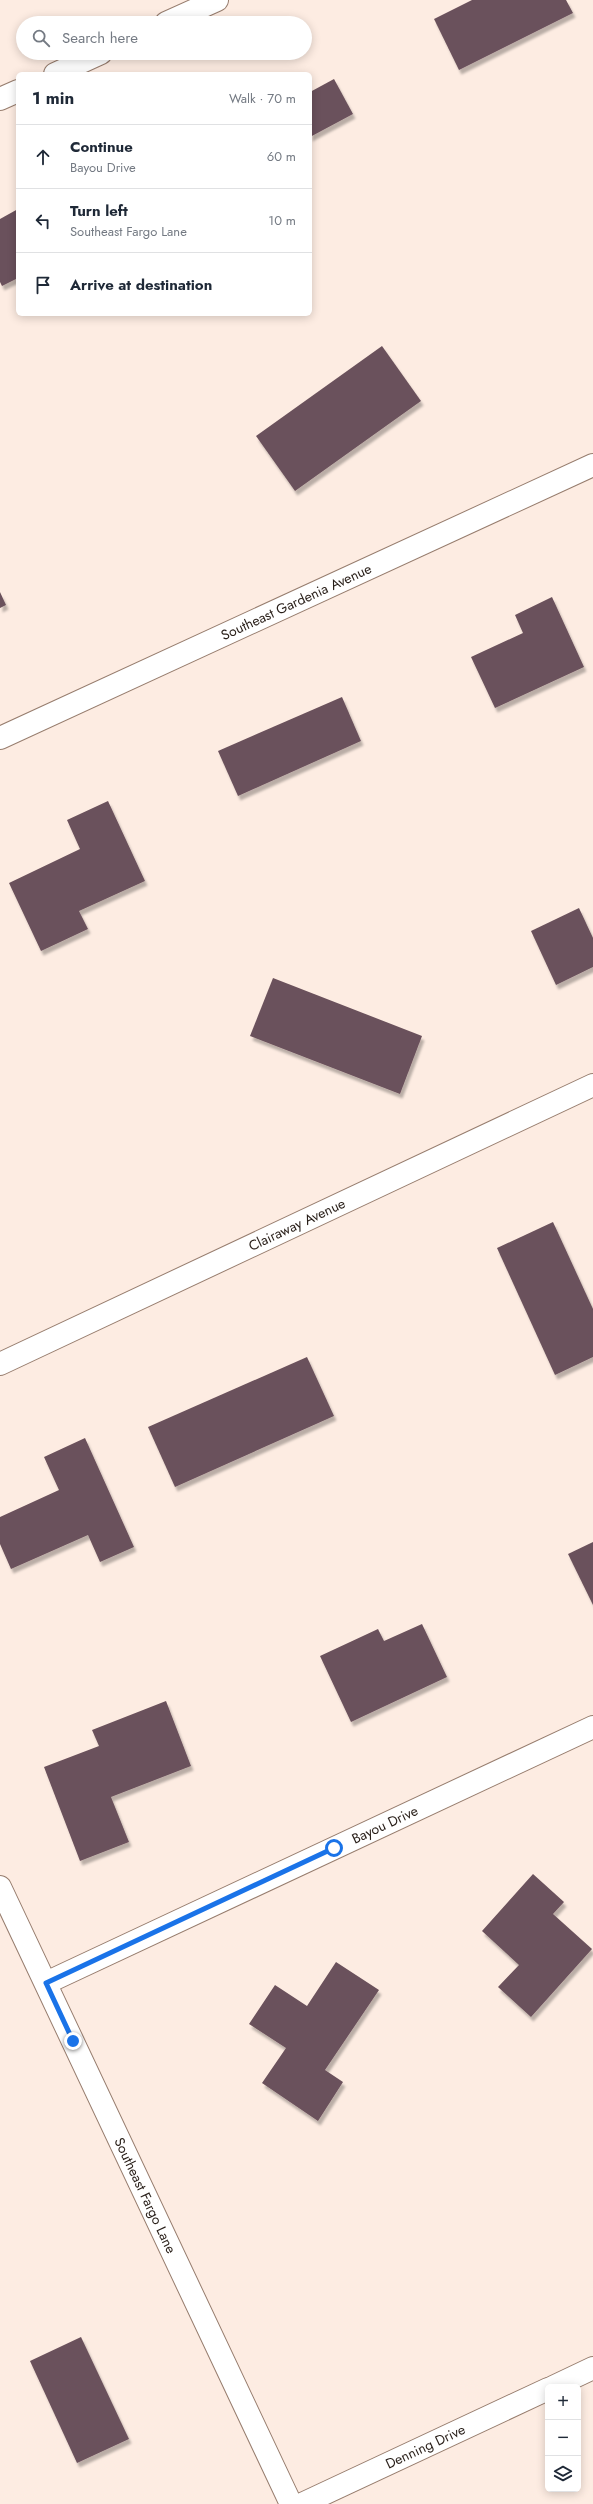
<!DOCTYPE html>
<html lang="en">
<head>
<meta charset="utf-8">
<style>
  :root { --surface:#fff; --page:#f2f2f3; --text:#1f2937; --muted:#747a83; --line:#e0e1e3 }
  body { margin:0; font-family:Jost,sans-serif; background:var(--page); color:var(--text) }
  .controls { position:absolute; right:12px; bottom:12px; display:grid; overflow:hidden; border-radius:6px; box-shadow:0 2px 10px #0003 }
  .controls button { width:36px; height:36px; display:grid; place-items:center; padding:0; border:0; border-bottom:1px solid var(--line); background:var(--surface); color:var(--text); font:20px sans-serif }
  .stop { position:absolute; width:12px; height:12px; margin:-9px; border:3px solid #1a73e8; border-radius:50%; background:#fff }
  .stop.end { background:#1a73e8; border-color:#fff; box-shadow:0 1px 4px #0008 }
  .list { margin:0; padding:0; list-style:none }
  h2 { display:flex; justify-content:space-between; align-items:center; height:52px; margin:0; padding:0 16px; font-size:17px }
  h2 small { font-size:13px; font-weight:400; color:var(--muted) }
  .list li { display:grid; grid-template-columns:26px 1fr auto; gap:12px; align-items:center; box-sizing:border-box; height:64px; padding:0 16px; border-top:1px solid var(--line) }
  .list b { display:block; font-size:15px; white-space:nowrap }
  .list p { margin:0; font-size:13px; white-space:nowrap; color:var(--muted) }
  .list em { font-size:13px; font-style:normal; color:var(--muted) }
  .icon { flex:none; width:22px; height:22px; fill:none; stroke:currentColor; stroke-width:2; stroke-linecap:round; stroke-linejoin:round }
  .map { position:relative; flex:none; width:593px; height:2504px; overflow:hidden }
  .search { position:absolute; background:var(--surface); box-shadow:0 2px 10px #0003; left:16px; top:16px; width:296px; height:44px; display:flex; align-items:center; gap:10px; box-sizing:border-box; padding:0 14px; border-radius:22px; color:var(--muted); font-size:15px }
  .panel { position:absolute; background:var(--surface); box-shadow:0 2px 10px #0003; left:16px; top:72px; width:296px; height:244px; border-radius:6px }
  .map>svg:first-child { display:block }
  .building { fill:#6b515b; filter:url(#shadow) }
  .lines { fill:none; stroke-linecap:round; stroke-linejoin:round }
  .minor-casing { stroke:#977d6e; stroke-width:24 }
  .minor { stroke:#fff; stroke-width:22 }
  .route { stroke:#1a73e8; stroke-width:5 }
  .labels { text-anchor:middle; stroke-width:4; stroke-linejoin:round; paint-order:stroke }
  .street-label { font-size:14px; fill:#281e18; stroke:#fdfdfd }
</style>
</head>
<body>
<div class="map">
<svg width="593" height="2504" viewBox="0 0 593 2504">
  <defs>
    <filter id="shadow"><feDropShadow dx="2.5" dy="4.5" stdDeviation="1" flood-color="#0004"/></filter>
  </defs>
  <rect width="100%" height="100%" fill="#fdece2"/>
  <g class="building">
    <polygon points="472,0 566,0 573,13 459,70 434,19"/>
    <polygon points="334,79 353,114 310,137 310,92"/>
    <polygon points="18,209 18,278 2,286 0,282 0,219"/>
    <polygon points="382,346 421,401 295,491 256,436"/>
    <polygon points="0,592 6,605 0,608"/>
    <polygon points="552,597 584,667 495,708 471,657 523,633 515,615"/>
    <polygon points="342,697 361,741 238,796 218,751"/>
    <polygon points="108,801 145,881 79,911 88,929 41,951 9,883 80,849 67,820"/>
    <polygon points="579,908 593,938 593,967 556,985 531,931"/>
    <polygon points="273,978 422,1036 400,1094 250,1036"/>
    <polygon points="553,1222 593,1309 593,1357 555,1375 497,1248"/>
    <polygon points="307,1357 334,1416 175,1487 148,1427"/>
    <polygon points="85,1438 134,1547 100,1562 88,1535 11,1569 0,1544 0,1517 59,1490 44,1457"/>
    <polygon points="593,1542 593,1605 568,1554"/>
    <polygon points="422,1624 447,1677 351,1722 320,1656 378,1629 384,1641"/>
    <polygon points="166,1701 191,1766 111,1797 129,1842 80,1861 44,1767 99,1746 92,1730"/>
    <polygon points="533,1874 564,1902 553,1914 592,1949 531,2017 498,1987 519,1965 482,1931"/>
    <polygon points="336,1962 379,1990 325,2070 343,2082 318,2121 262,2083 286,2048 249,2024 275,1985 307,2006"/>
    <polygon points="81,2337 129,2439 77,2463 30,2361"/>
  </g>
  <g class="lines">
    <defs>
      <g id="minor">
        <polyline points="166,23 217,0"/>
        <polyline points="55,74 101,53"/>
        <polyline points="0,99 18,91"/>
        <path id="s1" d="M 0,738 L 593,465"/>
        <path id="s2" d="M 0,1364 L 593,1085"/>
        <path id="s3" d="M 0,1887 L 291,2504"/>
        <path id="s4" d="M 46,1983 L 593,1727"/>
        <polyline points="553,2387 593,2368"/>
        <path id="s5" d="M 302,2504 L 548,2389"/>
      </g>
    </defs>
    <use href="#minor" class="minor-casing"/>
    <use href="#minor" class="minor"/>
  </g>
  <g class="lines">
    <polyline class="route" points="73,2041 46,1983 334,1848"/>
  </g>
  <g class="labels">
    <g class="street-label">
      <text dy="5" stroke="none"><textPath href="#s1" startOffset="326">Southeast Gardenia Avenue</textPath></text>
      <text dy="5" stroke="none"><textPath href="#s2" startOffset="328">Clairaway Avenue</textPath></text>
      <text dy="5" stroke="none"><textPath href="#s4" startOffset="374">Bayou Drive</textPath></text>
      <text dy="5" stroke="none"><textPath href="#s3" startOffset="341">Southeast Fargo Lane</textPath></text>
      <text dy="5" stroke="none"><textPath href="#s5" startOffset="136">Denning Drive</textPath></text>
    </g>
  </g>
</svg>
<div class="controls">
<button>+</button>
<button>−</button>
<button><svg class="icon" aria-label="layers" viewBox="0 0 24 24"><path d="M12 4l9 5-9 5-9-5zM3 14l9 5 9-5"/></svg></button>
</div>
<div class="stop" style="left:334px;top:1848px"></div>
<div class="stop end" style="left:73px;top:2041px"></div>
<div class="search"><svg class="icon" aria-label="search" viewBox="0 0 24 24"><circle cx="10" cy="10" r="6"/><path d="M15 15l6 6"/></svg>Search here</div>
<section class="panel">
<h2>1 min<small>Walk · 70 m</small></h2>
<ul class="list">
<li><svg class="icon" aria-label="ahead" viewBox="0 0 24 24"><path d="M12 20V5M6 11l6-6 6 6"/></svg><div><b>Continue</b><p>Bayou Drive</p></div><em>60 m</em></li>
<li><svg class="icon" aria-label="left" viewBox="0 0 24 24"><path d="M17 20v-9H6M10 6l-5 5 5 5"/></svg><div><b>Turn left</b><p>Southeast Fargo Lane</p></div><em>10 m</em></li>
<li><svg class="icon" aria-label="arrive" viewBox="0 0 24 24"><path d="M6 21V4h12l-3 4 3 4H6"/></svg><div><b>Arrive at destination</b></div></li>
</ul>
</section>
</div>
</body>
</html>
